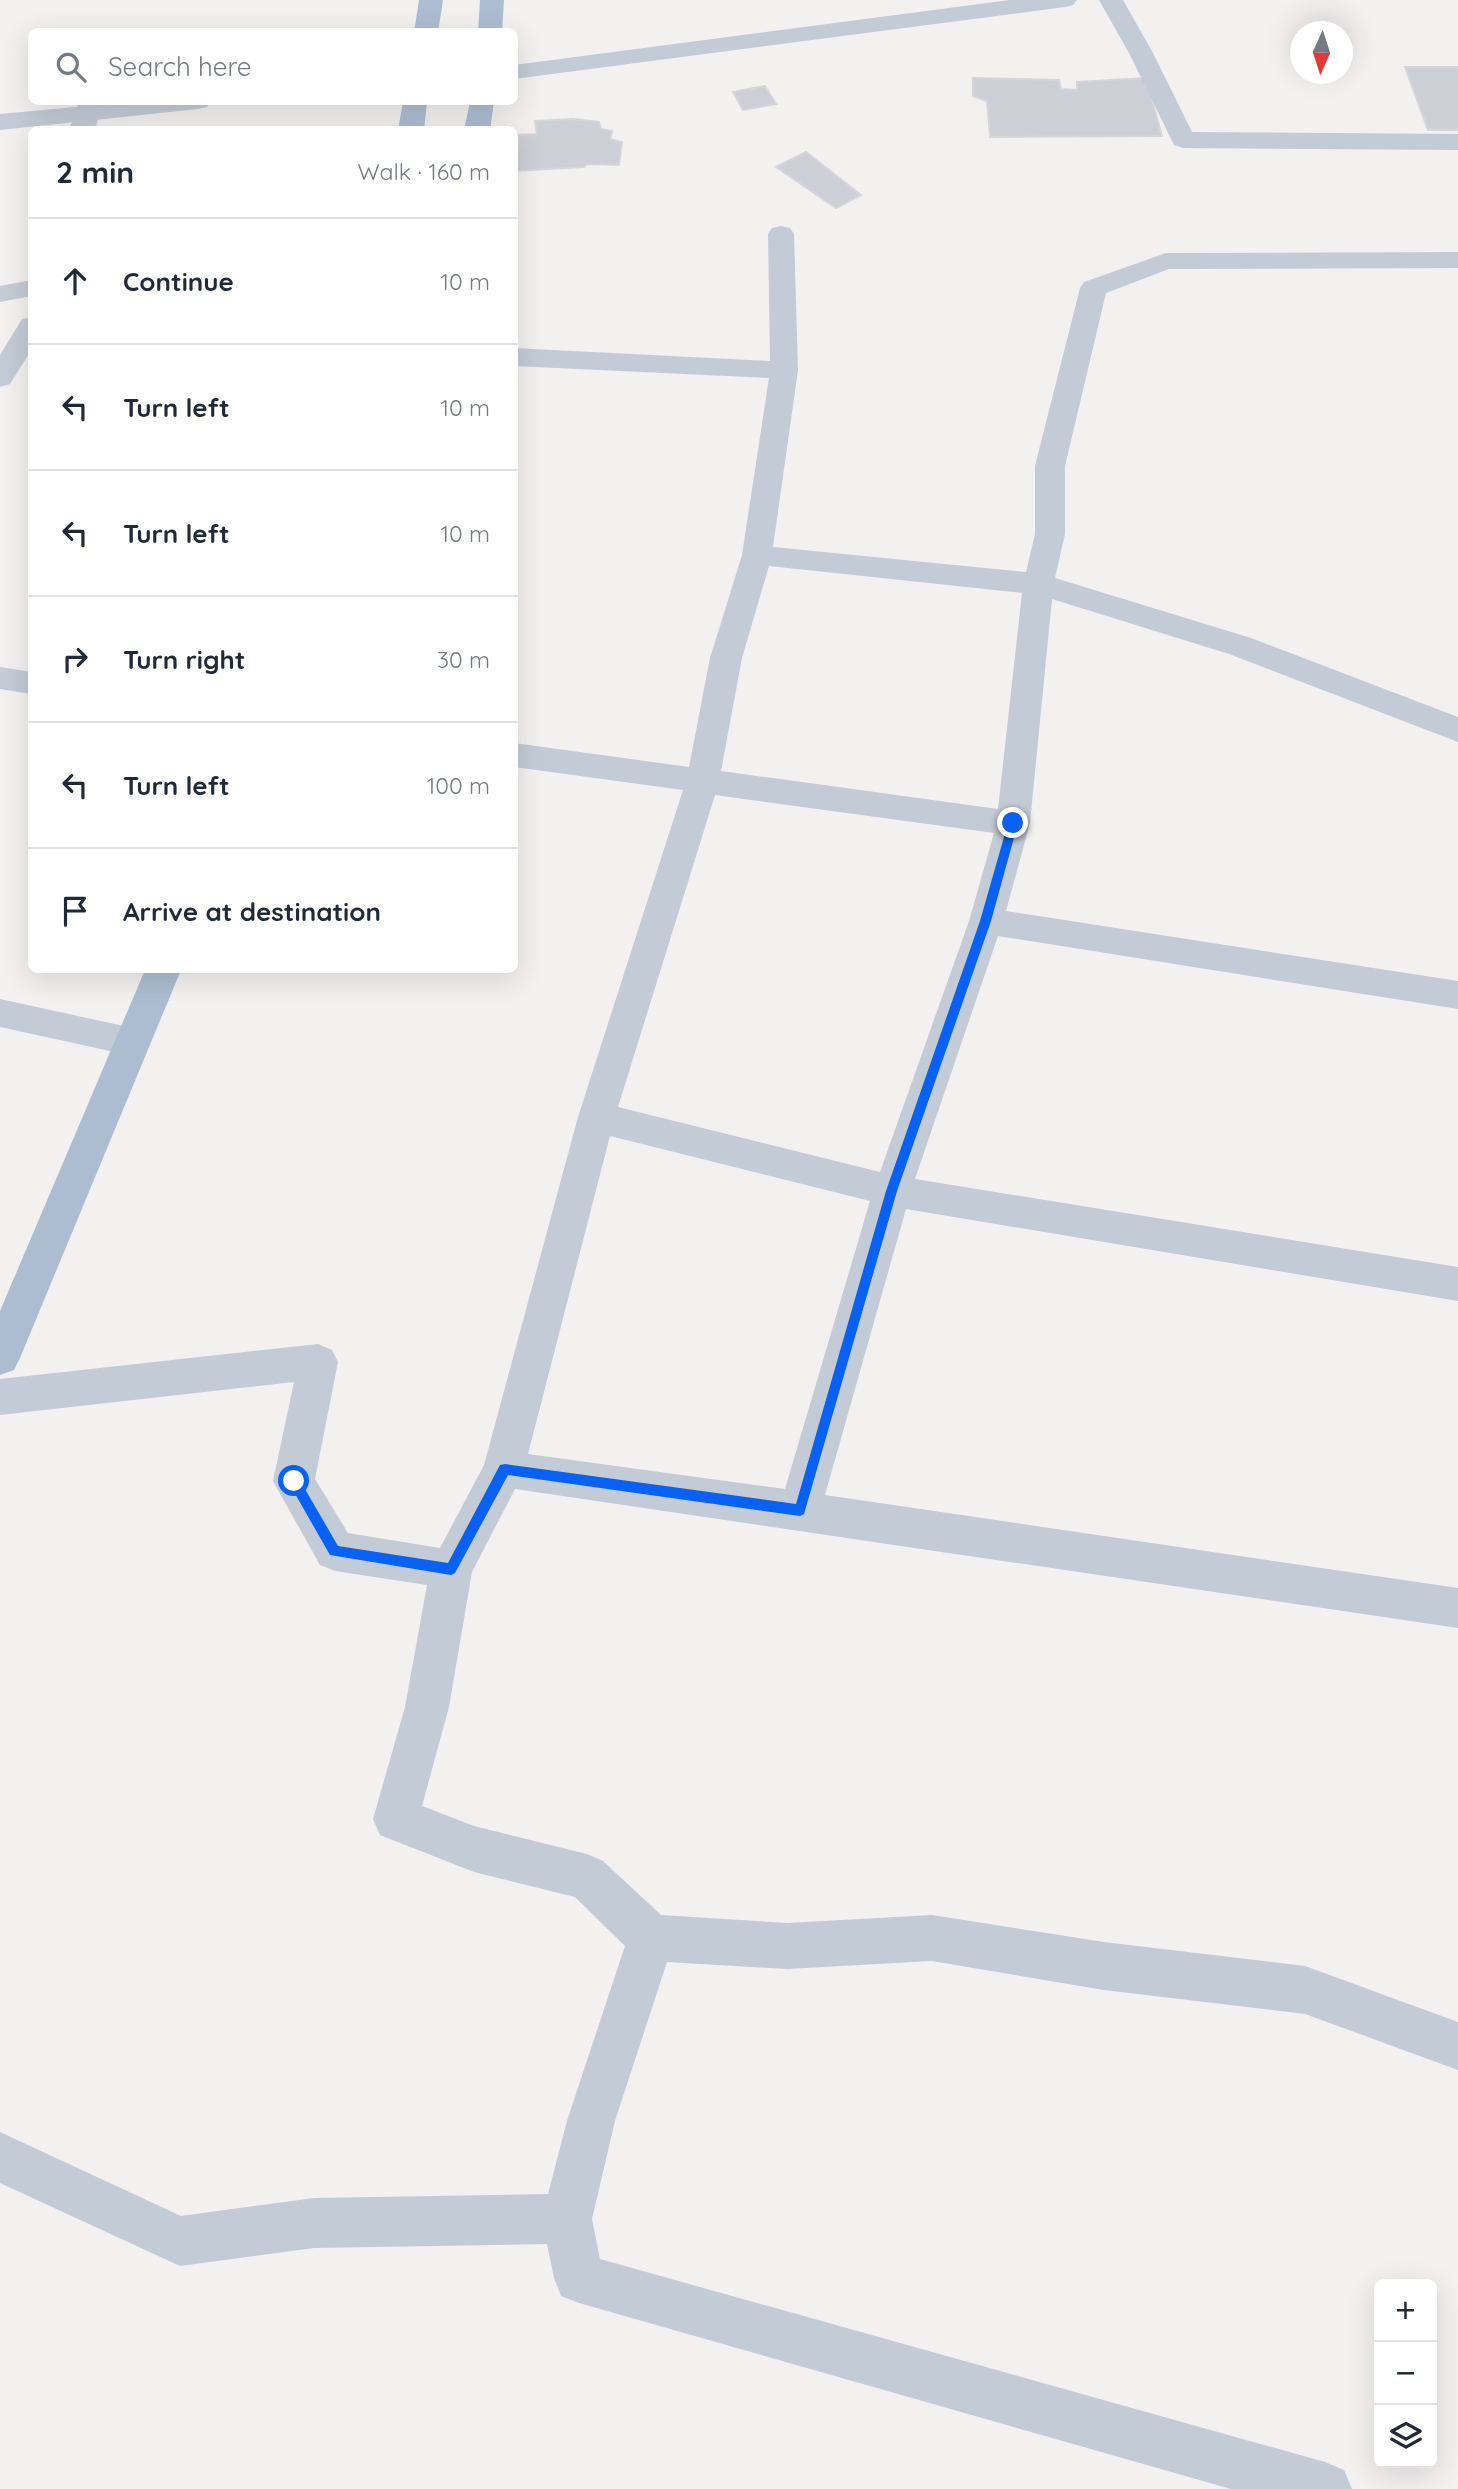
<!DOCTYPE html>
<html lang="en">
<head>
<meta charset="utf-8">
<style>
  :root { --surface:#fff; --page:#f2f2f3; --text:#1f2937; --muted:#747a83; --line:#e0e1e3 }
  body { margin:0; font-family:Quicksand,sans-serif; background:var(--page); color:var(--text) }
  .controls { position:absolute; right:21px; bottom:21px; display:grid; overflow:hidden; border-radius:10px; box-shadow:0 7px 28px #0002 }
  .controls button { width:63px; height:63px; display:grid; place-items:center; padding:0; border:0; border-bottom:2px solid var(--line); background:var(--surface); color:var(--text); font:35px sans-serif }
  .compass { position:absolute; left:1290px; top:21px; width:63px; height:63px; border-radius:50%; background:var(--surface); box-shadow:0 7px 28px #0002; rotate:183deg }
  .stop { position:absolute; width:21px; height:21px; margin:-16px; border:5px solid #0761f5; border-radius:50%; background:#fff }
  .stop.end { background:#0761f5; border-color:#fff; box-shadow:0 2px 7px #0008 }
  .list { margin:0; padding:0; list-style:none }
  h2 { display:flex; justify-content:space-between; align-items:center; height:91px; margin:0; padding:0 28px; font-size:30px }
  h2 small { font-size:23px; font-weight:400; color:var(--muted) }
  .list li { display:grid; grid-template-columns:46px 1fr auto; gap:21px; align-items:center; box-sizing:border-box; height:126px; padding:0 28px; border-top:2px solid var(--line) }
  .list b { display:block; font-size:26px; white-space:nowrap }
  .list em { font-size:23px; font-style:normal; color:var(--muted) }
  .icon { flex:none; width:38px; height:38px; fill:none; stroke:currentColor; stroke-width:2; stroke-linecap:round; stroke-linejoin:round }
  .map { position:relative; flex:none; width:1458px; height:2489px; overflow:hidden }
  .search { position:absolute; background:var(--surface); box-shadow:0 7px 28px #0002; left:28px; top:28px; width:490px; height:77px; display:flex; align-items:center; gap:18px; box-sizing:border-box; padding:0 24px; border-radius:10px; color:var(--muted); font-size:26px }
  .panel { position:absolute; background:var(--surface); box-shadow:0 7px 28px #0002; left:28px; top:126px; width:490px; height:847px; border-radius:10px }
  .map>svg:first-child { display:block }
  .building { fill:#cccfd6; stroke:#d4d6dc; stroke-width:2 }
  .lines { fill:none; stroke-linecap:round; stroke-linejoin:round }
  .minor { fill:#c3cbd6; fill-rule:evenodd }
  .tertiary { fill:#c3cbd6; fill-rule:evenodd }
  .primary { fill:#adbdd1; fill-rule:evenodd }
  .route { fill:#0761f5 }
</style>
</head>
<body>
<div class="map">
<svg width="1458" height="2489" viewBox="0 0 1458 2489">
  <rect width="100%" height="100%" fill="#f3f0f0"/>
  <g class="building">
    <polygon points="1405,67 1458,67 1458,130 1428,130"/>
    <polygon points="973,78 1059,80 1061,89 1077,90 1077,82 1146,78 1162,136 990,137 987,101 973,96"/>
    <polygon points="765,86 776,104 743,110 733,92"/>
    <polygon points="573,119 599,122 601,129 612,131 610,139 622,142 619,165 587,164 584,167 514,171 514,135 537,134 535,121"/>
    <polygon points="806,152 861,195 836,208 776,167"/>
  </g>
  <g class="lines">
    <g class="minor">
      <polygon points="1099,0 1123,0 1153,53 1192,132 1458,134 1458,150 1183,148 1174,145 1129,53"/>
      <polygon points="79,102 103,102 95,130 69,130"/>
      <path d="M 781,226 L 790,228 L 794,234 L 798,370 L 773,547 L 1026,572 L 1035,534 L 1035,466 L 1080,288 L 1084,282 L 1166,253 L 1458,252 L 1458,268 L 1169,269 L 1106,293 L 1065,466 L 1065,534 L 1055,578 L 1251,638 L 1458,717 L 1458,742 L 1229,654 L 1052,599 L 1030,823 L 1006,911 L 1458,981 L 1458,1009 L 998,936 L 915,1179 L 1458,1267 L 1458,1301 L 906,1209 L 825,1495 L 1458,1588 L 1458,1628 L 515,1489 L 472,1572 L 449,1707 L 422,1806 L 474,1826 L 587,1854 L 603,1861 L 661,1915 L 787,1923 L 932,1915 L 1104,1942 L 1305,1966 L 1458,2022 L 1458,2070 L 1305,2014 L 1104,1990 L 932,1961 L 787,1969 L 667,1962 L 615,2121 L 592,2219 L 600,2259 L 1325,2462 L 1344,2470 L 1352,2489 L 1231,2489 L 579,2303 L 561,2296 L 554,2278 L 547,2244 L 314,2248 L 180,2266 L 0,2183 L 0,2132 L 181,2216 L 314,2198 L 548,2194 L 567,2121 L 625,1946 L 575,1897 L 474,1872 L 380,1835 L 373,1819 L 405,1707 L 427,1585 L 335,1571 L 320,1565 L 273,1481 L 294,1382 L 0,1415 L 0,1379 L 318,1344 L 332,1350 L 338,1362 L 315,1479 L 348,1533 L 440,1548 L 484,1465 L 578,1117 L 683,790 L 514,767 L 514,743 L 689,767 L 710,658 L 742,555 L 769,378 L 514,366 L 514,348 L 770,361 L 768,234 L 772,228 ZM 769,566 L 1022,593 L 998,809 L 721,771 L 742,658 ZM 715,795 L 994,833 L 969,921 L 880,1172 L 618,1107 ZM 610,1136 L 870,1201 L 785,1489 L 528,1454 Z"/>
      <polygon points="32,280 32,296 0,302 0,286"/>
      <polygon points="32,317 32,349 10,384 0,387 0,355 22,319"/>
      <polygon points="0,667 32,672 32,694 0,689"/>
      <polygon points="0,999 133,1028 146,1032 151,1042 146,1052 133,1056 0,1027"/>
    </g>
    <g class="tertiary">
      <polygon points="1010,0 1077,0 1073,5 1065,7 514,79 514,65"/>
      <polygon points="128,102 210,102 207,107 198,109 0,130 0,114"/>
    </g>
    <g class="primary">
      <polygon points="419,0 443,0 438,32 414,32"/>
      <polygon points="480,0 504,0 502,32 478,32"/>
      <polygon points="403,102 427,102 424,130 398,130"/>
      <polygon points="470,102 494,102 490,130 464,130"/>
      <polygon points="145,970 181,970 20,1358 14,1370 0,1375 0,1311"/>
    </g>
  </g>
  <polygon class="route" points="1013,819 1018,823 991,921 897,1191 804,1514 800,1516 508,1475 455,1573 451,1575 330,1555 290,1485 290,1477 298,1477 338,1546 448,1563 500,1465 505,1464 796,1504 886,1191 980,921 1008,823"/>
</svg>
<div class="controls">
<button>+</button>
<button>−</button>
<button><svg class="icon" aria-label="layers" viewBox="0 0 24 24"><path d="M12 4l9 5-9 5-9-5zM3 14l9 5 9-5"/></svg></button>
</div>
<svg class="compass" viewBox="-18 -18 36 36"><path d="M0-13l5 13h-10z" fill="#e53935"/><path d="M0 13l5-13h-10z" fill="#747a83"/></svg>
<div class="stop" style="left:294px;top:1481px"></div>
<div class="stop end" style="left:1013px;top:823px"></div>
<div class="search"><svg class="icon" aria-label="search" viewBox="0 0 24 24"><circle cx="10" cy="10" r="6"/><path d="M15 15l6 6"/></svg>Search here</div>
<section class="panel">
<h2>2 min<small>Walk · 160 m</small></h2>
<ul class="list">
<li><svg class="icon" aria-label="ahead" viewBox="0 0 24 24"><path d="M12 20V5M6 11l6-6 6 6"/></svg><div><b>Continue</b></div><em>10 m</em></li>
<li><svg class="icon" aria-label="left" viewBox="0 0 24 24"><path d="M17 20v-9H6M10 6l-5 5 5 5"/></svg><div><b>Turn left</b></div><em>10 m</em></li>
<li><svg class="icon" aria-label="left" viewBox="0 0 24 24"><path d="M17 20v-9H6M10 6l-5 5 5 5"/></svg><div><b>Turn left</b></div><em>10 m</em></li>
<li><svg class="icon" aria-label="right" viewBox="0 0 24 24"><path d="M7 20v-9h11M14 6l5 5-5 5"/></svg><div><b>Turn right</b></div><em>30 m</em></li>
<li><svg class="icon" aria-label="left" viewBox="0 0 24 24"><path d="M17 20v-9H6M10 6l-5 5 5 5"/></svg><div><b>Turn left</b></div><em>100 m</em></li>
<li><svg class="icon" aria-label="arrive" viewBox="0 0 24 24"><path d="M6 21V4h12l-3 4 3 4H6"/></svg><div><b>Arrive at destination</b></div></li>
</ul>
</section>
</div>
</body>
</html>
